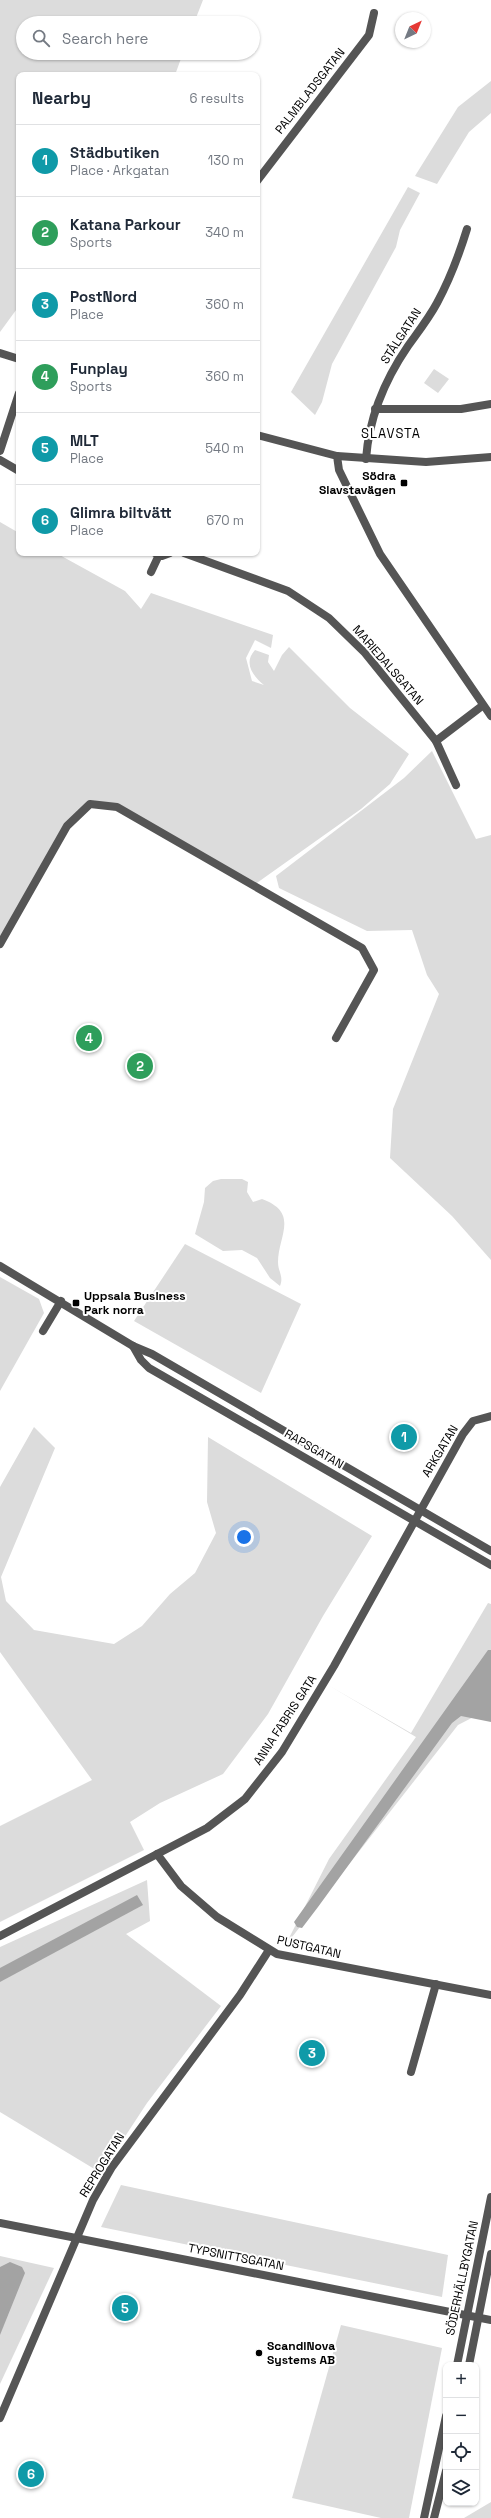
<!DOCTYPE html>
<html lang="en">
<head>
<meta charset="utf-8">
<style>
  :root { --surface:#fff; --page:#f6f6f7; --text:#1f2937; --muted:#747a83; --line:#e0e1e3; --accent:#d93025 }
  body { margin:0; font-family:"Space Grotesk",sans-serif; background:var(--page); color:var(--text) }
  .controls { position:absolute; right:12px; bottom:12px; display:grid; overflow:hidden; border-radius:8px; box-shadow:0 1px 3px #0004 }
  .controls button { width:36px; height:36px; display:grid; place-items:center; padding:0; border:0; border-bottom:1px solid var(--line); background:var(--surface); color:var(--text); font:20px sans-serif }
  .compass { position:absolute; left:395px; top:12px; width:36px; height:36px; border-radius:50%; background:var(--surface); box-shadow:0 1px 3px #0004; rotate:43deg }
  .you { position:absolute; left:244px; top:1537px; width:14px; height:14px; margin:-10px; border:3px solid #fff; border-radius:50%; background:#1a73e8; box-shadow:0 0 0 6px #1a73e833 }
  .badge { display:grid; place-items:center; width:26px; height:26px; border-radius:50%; background:var(--accent); color:#fff; font-size:13px; font-weight:700 }
  .pin { position:absolute; translate:-50% -50%; border:2px solid #fff; box-shadow:0 1px 4px #0006 }
  .list { margin:0; padding:0; list-style:none }
  h2 { display:flex; justify-content:space-between; align-items:center; height:52px; margin:0; padding:0 16px; font-size:17px }
  h2 small { font-size:13px; font-weight:400; color:var(--muted) }
  .list li { display:grid; grid-template-columns:26px 1fr auto; gap:12px; align-items:center; box-sizing:border-box; height:72px; padding:0 16px; border-top:1px solid var(--line) }
  .list b { display:block; font-size:15px; white-space:nowrap }
  .list p { margin:0; font-size:13px; white-space:nowrap; color:var(--muted) }
  .list em { font-size:13px; font-style:normal; color:var(--muted) }
  .icon { flex:none; width:22px; height:22px; fill:none; stroke:currentColor; stroke-width:2; stroke-linecap:round; stroke-linejoin:round }
  .map { position:relative; flex:none; width:491px; height:2518px; overflow:hidden }
  .search { position:absolute; background:var(--surface); box-shadow:0 1px 3px #0004; left:16px; top:16px; width:244px; height:44px; display:flex; align-items:center; gap:10px; box-sizing:border-box; padding:0 14px; border-radius:22px; color:var(--muted); font-size:15px }
  .panel { position:absolute; background:var(--surface); box-shadow:0 1px 3px #0004; left:16px; top:72px; width:244px; height:484px; border-radius:8px }
  .map>svg:first-child { display:block }
  .green { fill:#dcdcdc }
  .water { fill:#a3a3a3 }
  .lines { fill:none; stroke-linecap:round; stroke-linejoin:round }
  .minor { stroke:#555; stroke-width:8 }
  .tertiary { stroke:#555; stroke-width:8 }
  .poi-dot { fill:#000; stroke:#fff; stroke-width:1.5 }
  .labels { text-anchor:middle; stroke-width:4; stroke-linejoin:round; paint-order:stroke }
  .street-label { font-size:12px; fill:#000; stroke:#fff }
  .poi-label { font-size:12px; font-weight:bold; fill:#000; stroke:#fff; text-anchor:start }
  .neighbourhood-label { font-size:13px; letter-spacing:1px; fill:#000; stroke:#fff }
</style>
</head>
<body>
<div class="map">
<svg width="491" height="2518" viewBox="0 0 491 2518">
  <rect width="100%" height="100%" fill="#fff"/>
  <g class="green">
    <polygon points="0,0 203,0 194,23 23,23 23,53 183,53 175,75 19,75 19,306 0,332"/>
    <polygon points="491,81 491,113 469,132 437,184 415,176 458,107"/>
    <polygon points="408,187 420,193 400,230 396,247 332,364 322,402 315,415 291,392"/>
    <polygon points="434,369 449,379 438,393 424,383"/>
    <path d="M 0,522 L 19,533 L 19,553 L 56,553 L 125,591 L 141,609 L 151,593 L 273,635 L 271,648 L 255,640 L 246,658 L 252,681 L 264,685 C 253,676 243,663 255,650 L 269,655 L 268,662 L 274,671 L 282,655 L 289,647 L 350,708 L 409,754 L 390,784 L 361,809 L 254,885 L 117,807 L 90,804 L 67,826 L 0,944 Z"/>
    <polygon points="432,751 476,839 491,835 491,1260 452,1216 390,1158 393,1109 439,994 427,975 412,930 367,931 279,888 276,876 404,778"/>
    <path d="M 221,1179 L 242,1179 L 248,1182 L 247,1192 L 253,1202 L 262,1199 C 300,1213 278,1236 278,1262 C 278,1272 284,1276 280,1286 L 270,1278 L 257,1258 L 242,1250 L 223,1251 L 195,1234 L 204,1202 L 205,1188 L 213,1181 Z"/>
    <polygon points="185,1244 301,1304 261,1393 134,1321"/>
    <polygon points="0,1277 39,1299 44,1313 0,1391"/>
    <polygon points="34,1427 55,1448 1,1577 6,1601 34,1630 114,1644 142,1626 170,1594 195,1573 216,1533 207,1502 208,1437 372,1536 323,1616 268,1714 223,1774 160,1803 130,1822 144,1850 0,1922 0,1826 92,1780 0,1652 0,1487"/>
    <polygon points="488,1603 491,1604 491,1708 458,1725 285,1946 329,1859 416,1737 328,1685 411,1733"/>
    <polygon points="147,1880 150,1921 126,1934 221,2006 147,2103 101,2173 0,2112 0,1947"/>
    <polygon points="121,2185 448,2255 442,2297 101,2227"/>
    <polygon points="0,2256 54,2268 0,2384"/>
    <polygon points="341,2325 442,2348 409,2518 381,2518 292,2498"/>
    <polygon points="491,2502 491,2518 464,2518"/>
  </g>
  <g class="water">
    <polygon points="488,1650 491,1650 491,1722 461,1716 452,1723 318,1907 302,1928 297,1927 294,1922"/>
    <polygon points="137,1895 143,1905 0,1982 0,1968"/>
    <polygon points="10,2262 22,2267 25,2273 0,2335 0,2267"/>
  </g>
  <g class="lines">
    <g class="minor">
      <polyline points="257,181 369,35 374,13"/>
      <polyline points="375,409 461,409 491,404"/>
      <polyline points="0,451 19,393"/>
      <polyline points="337,456 426,462 491,457"/>
      <path d="M 366,459 C 369,417 384,381 408,346 C 418,332 429,318 437,303 C 450,279 459,255 467,229"/>
      <polyline points="0,460 19,471"/>
      <polyline points="155,553 162,556 170,553"/>
      <polyline points="184,553 288,591 329,618 365,653 436,741 456,785"/>
      <polyline points="151,572 159,555"/>
      <polyline points="436,741 482,706"/>
      <polyline points="0,944 67,826 90,804 117,807 362,948 374,970 336,1038"/>
      <polyline points="0,1266 133,1346 152,1354 491,1551"/>
      <polyline points="43,1331 61,1301"/>
      <polyline points="133,1346 141,1360 149,1368 491,1565"/>
      <polyline points="157,1854 181,1886 217,1917 277,1954 491,1995"/>
      <polyline points="0,1936 207,1828 245,1799 282,1752 334,1666 463,1434 473,1421 491,1416"/>
      <polyline points="411,2072 436,1984"/>
      <polyline points="0,2223 491,2320"/>
      <polyline points="457,2365 491,2197"/>
      <polyline points="469,2365 491,2254"/>
      <polyline points="0,2418 93,2200 112,2167 240,1995 269,1950"/>
      <polyline points="424,2518 446,2416"/>
      <polyline points="434,2518 446,2471"/>
    </g>
    <g class="tertiary">
      <polyline points="0,353 19,359"/>
      <polyline points="257,435 337,456 339,470 380,554 491,716"/>
    </g>
  </g>
  <g class="poi-dot">
    <rect x="400" y="479" width="8" height="8" rx="2"/>
    <rect x="72" y="1299" width="8" height="8" rx="2"/>
    <circle cx="259" cy="2353" r="4"/>
  </g>
  <g class="labels">
    <g class="street-label">
      <text transform="translate(310 91) rotate(-52)" y="4">PALMBLADSGATAN</text>
      <text transform="translate(401 336) rotate(-57)" y="4">STÅLGATAN</text>
      <text transform="translate(388 665) rotate(49)" y="4">MARIEDALSGATAN</text>
      <text transform="translate(314 1449) rotate(30)" y="4">RAPSGATAN</text>
      <text transform="translate(440 1451) rotate(-59)" y="4">ARKGATAN</text>
      <text transform="translate(285 1720) rotate(-57)" y="4">ANNA FABRIS GATA</text>
      <text transform="translate(309 1947) rotate(13)" y="4">PUSTGATAN</text>
      <text transform="translate(102 2165) rotate(-58)" y="4">REPROGATAN</text>
      <text transform="translate(236 2257) rotate(11)" y="4">TYPSNITTSGATAN</text>
      <text transform="translate(462 2278) rotate(-78)" y="4">SÖDERHÄLLBYGATAN</text>
    </g>
    <g class="poi-label">
      <text x="396" y="480" text-anchor="end">Södra<tspan x="396" dy="14">Slavstavägen</tspan></text>
      <text x="84" y="1300">Uppsala Business<tspan x="84" dy="14">Park norra</tspan></text>
      <text x="267" y="2350">ScandiNova<tspan x="267" dy="14">Systems AB</tspan></text>
    </g>
    <g class="neighbourhood-label">
      <text x="391" y="438">SLAVSTA</text>
    </g>
  </g>
</svg>
<div class="controls">
<button>+</button>
<button>−</button>
<button><svg class="icon" aria-label="locate" viewBox="0 0 24 24"><circle cx="12" cy="12" r="6"/><path d="M12 2v4M12 18v4M2 12h4M18 12h4"/></svg></button>
<button><svg class="icon" aria-label="layers" viewBox="0 0 24 24"><path d="M12 4l9 5-9 5-9-5zM3 14l9 5 9-5"/></svg></button>
</div>
<svg class="compass" viewBox="-18 -18 36 36"><path d="M0-13l5 13h-10z" fill="#e53935"/><path d="M0 13l5-13h-10z" fill="#747a83"/></svg>
<div class="you"></div>
<div class="pin badge" style="left:404px;top:1437px;background:#0f9aa8">1</div>
<div class="pin badge" style="left:140px;top:1066px;background:#2e9e5b">2</div>
<div class="pin badge" style="left:312px;top:2053px;background:#0f9aa8">3</div>
<div class="pin badge" style="left:89px;top:1038px;background:#2e9e5b">4</div>
<div class="pin badge" style="left:125px;top:2308px;background:#0f9aa8">5</div>
<div class="pin badge" style="left:31px;top:2474px;background:#0f9aa8">6</div>
<div class="search"><svg class="icon" aria-label="search" viewBox="0 0 24 24"><circle cx="10" cy="10" r="6"/><path d="M15 15l6 6"/></svg>Search here</div>
<section class="panel">
<h2>Nearby<small>6 results</small></h2>
<ul class="list">
<li><span class="badge" style="background:#0f9aa8">1</span><div><b>Städbutiken</b><p>Place · Arkgatan</p></div><em>130 m</em></li>
<li><span class="badge" style="background:#2e9e5b">2</span><div><b>Katana Parkour</b><p>Sports</p></div><em>340 m</em></li>
<li><span class="badge" style="background:#0f9aa8">3</span><div><b>PostNord</b><p>Place</p></div><em>360 m</em></li>
<li><span class="badge" style="background:#2e9e5b">4</span><div><b>Funplay</b><p>Sports</p></div><em>360 m</em></li>
<li><span class="badge" style="background:#0f9aa8">5</span><div><b>MLT</b><p>Place</p></div><em>540 m</em></li>
<li><span class="badge" style="background:#0f9aa8">6</span><div><b>Glimra biltvätt</b><p>Place</p></div><em>670 m</em></li>
</ul>
</section>
</div>
</body>
</html>
